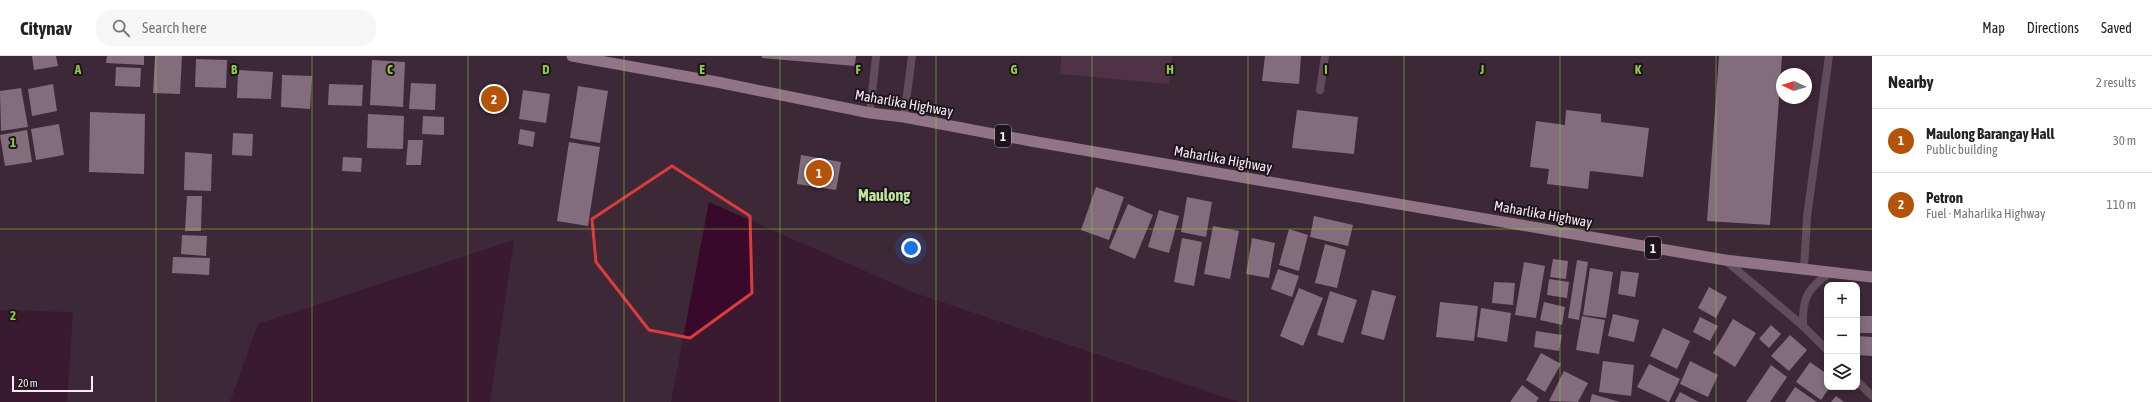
<!DOCTYPE html>
<html lang="en">
<head>
<meta charset="utf-8">
<style>
  :root { --surface:#fff; --page:#f6f6f6; --text:#222; --muted:#767676; --line:#e0e0e0; --accent:#b45309 }
  body { margin:0; font-family:"Asap Condensed",sans-serif; background:var(--page); color:var(--text) }
  .controls { position:absolute; right:12px; bottom:12px; display:grid; overflow:hidden; border-radius:8px; box-shadow:0 2px 6px #0003 }
  .controls button { width:36px; height:36px; display:grid; place-items:center; padding:0; border:0; border-bottom:1px solid var(--line); background:var(--surface); color:var(--text); font:20px sans-serif }
  .compass { position:absolute; left:1776px; top:12px; width:36px; height:36px; border-radius:50%; background:var(--surface); box-shadow:0 2px 6px #0003; rotate:274deg }
  .scale { position:absolute; left:12px; bottom:10px; width:81px; box-sizing:border-box; padding-left:4px; border:2px solid #f9ebf4; border-top:0; font-size:11px; line-height:14px; white-space:nowrap; color:#f9ebf4; -webkit-text-stroke:3px #1e141b; paint-order:stroke }
  .you { position:absolute; left:911px; top:192px; width:14px; height:14px; margin:-10px; border:3px solid #fff; border-radius:50%; background:#1a73e8; box-shadow:0 0 0 6px #1a73e833 }
  .badge { display:grid; place-items:center; width:26px; height:26px; border-radius:50%; background:var(--accent); color:#fff; font-size:13px; font-weight:700 }
  .pin { position:absolute; translate:-50% -50%; border:2px solid #fff; box-shadow:0 1px 4px #0006 }
  .list { margin:0; padding:0; list-style:none }
  h2 { display:flex; justify-content:space-between; align-items:center; height:52px; margin:0; padding:0 16px; font-size:17px }
  h2 small { font-size:13px; font-weight:400; color:var(--muted) }
  .list li { display:grid; grid-template-columns:26px 1fr auto; gap:12px; align-items:center; box-sizing:border-box; height:64px; padding:0 16px; border-top:1px solid var(--line) }
  .list b { display:block; font-size:15px; white-space:nowrap }
  .list p { margin:0; font-size:13px; white-space:nowrap; color:var(--muted) }
  .list em { font-size:13px; font-style:normal; color:var(--muted) }
  .icon { flex:none; width:22px; height:22px; fill:none; stroke:currentColor; stroke-width:2; stroke-linecap:round; stroke-linejoin:round }
  .map { position:relative; flex:none; width:1872px; height:346px; overflow:hidden }
  header { display:flex; align-items:center; gap:24px; box-sizing:border-box; height:56px; padding:0 20px; background:var(--surface); border-bottom:1px solid var(--line) }
  header strong { font-size:19px }
  nav { display:flex; gap:22px; margin-inline-start:auto; font-size:14px }
  .search { width:280px; height:36px; background:var(--page); display:flex; align-items:center; gap:10px; box-sizing:border-box; padding:0 14px; border-radius:16px; color:var(--muted); font-size:15px }
  main { display:flex }
  aside { flex:1; background:var(--surface) }
  .map>svg:first-child { display:block }
  .green { fill:#683f5a }
  .water { fill:#38092b }
  .building { fill:#dabecf }
  .lines { fill:none; stroke-linecap:round; stroke-linejoin:round }
  .service { stroke:#907786; stroke-width:8 }
  .minor { stroke:#907786; stroke-width:8 }
  .trunk { stroke:#f8d2e9; stroke-width:11 }
  .marked { fill:none; stroke:#da3c3c; stroke-width:3; stroke-linejoin:round }
  .grid { fill:none; stroke:#8ecd43; stroke-width:1; stroke-opacity:0.55 }
  .labels { text-anchor:middle; stroke-width:4; stroke-linejoin:round; paint-order:stroke }
  .shield { fill:#1e141b; stroke:#b7aab3; stroke-width:1 }
  .shield-label { font-size:13px; font-weight:bold; fill:#f9ebf4 }
  .street-label { font-size:14px; fill:#f9ebf4; stroke:#1e141b }
  .quarter-label { font-size:16px; font-weight:bold; fill:#bfe49e; stroke:#1e141b }
  .grid-label { font-size:13px; text-anchor:middle; font-weight:bold; fill:#8ecd43; stroke:#1e141b; stroke-width:4; stroke-linejoin:round; paint-order:stroke }
</style>
</head>
<body>
<header>
<strong>Citynav</strong>
<div class="search"><svg class="icon" aria-label="search" viewBox="0 0 24 24"><circle cx="10" cy="10" r="6"/><path d="M15 15l6 6"/></svg>Search here</div>
<nav><a>Map</a><a>Directions</a><a>Saved</a></nav>
</header>
<main>
<div class="map">
<svg width="1872" height="346" viewBox="0 0 1872 346">
  <rect width="100%" height="100%" fill="#3d2836"/>
  <polygon class="green" points="1061,0 1172,0 1169,28 1060,18"/>
  <g class="water">
    <polygon points="709,146 915,237 1239,346 671,346"/>
    <polygon points="514,184 490,346 230,346 258,268"/>
    <polygon points="0,254 73,256 67,346 0,346"/>
  </g>
  <g class="building">
    <polygon points="32,0 56,0 58,10 34,14"/>
    <polygon points="107,0 144,0 144,9 106,7"/>
    <polygon points="155,0 182,0 180,38 153,37"/>
    <polygon points="762,0 856,0 855,10 762,2"/>
    <polygon points="1265,0 1301,0 1299,28 1262,25"/>
    <polygon points="1719,0 1782,0 1770,169 1707,165"/>
    <polygon points="196,3 227,4 226,32 195,31"/>
    <polygon points="372,4 405,6 403,51 370,49"/>
    <polygon points="116,11 141,12 140,31 115,30"/>
    <polygon points="238,14 273,16 271,43 237,42"/>
    <polygon points="282,19 312,20 310,53 281,51"/>
    <polygon points="411,27 436,28 435,54 409,53"/>
    <polygon points="53,28 57,55 32,60 28,33"/>
    <polygon points="329,28 363,29 362,50 328,49"/>
    <polygon points="578,30 608,35 600,87 570,82"/>
    <polygon points="21,32 28,71 1,75 0,35"/>
    <polygon points="523,34 550,38 546,67 519,63"/>
    <polygon points="1297,54 1358,61 1354,98 1292,92"/>
    <polygon points="1566,54 1601,58 1601,66 1649,72 1643,121 1590,115 1588,133 1547,128 1549,113 1530,111 1536,65 1565,69"/>
    <polygon points="90,56 145,58 144,118 89,116"/>
    <polygon points="368,58 404,60 403,93 367,92"/>
    <polygon points="423,60 444,61 444,79 422,78"/>
    <polygon points="59,68 64,99 36,104 31,73"/>
    <polygon points="520,73 535,76 533,91 518,88"/>
    <polygon points="27,74 32,106 5,110 0,79"/>
    <polygon points="233,77 253,78 252,100 232,99"/>
    <polygon points="408,84 423,84 421,109 406,109"/>
    <polygon points="569,86 600,91 588,170 557,165"/>
    <polygon points="185,96 212,98 211,135 184,134"/>
    <polygon points="801,99 841,106 836,134 797,128"/>
    <polygon points="343,101 362,102 361,116 342,115"/>
    <polygon points="1096,131 1124,141 1109,184 1081,174"/>
    <polygon points="187,140 202,140 201,175 185,175"/>
    <polygon points="1187,141 1212,146 1206,181 1181,176"/>
    <polygon points="1128,148 1153,159 1135,203 1109,192"/>
    <polygon points="1159,154 1179,160 1169,197 1148,191"/>
    <polygon points="1314,160 1353,169 1348,190 1310,181"/>
    <polygon points="1213,170 1239,175 1230,223 1204,218"/>
    <polygon points="1289,173 1308,179 1299,215 1279,209"/>
    <polygon points="182,179 207,180 206,200 181,198"/>
    <polygon points="1182,182 1202,186 1194,230 1174,226"/>
    <polygon points="1252,182 1275,187 1269,222 1246,218"/>
    <polygon points="1325,188 1346,194 1337,232 1315,227"/>
    <polygon points="173,201 210,202 209,219 172,217"/>
    <polygon points="1553,203 1568,205 1566,223 1550,221"/>
    <polygon points="1577,204 1588,206 1579,264 1568,262"/>
    <polygon points="1524,206 1545,210 1536,262 1515,259"/>
    <polygon points="1590,212 1613,216 1606,262 1583,259"/>
    <polygon points="1278,213 1299,220 1292,241 1271,233"/>
    <polygon points="1621,215 1639,217 1635,241 1618,238"/>
    <polygon points="1549,223 1569,226 1567,242 1547,239"/>
    <polygon points="1494,226 1515,227 1513,249 1492,247"/>
    <polygon points="1709,231 1727,241 1716,262 1698,252"/>
    <polygon points="1299,232 1323,242 1303,290 1280,280"/>
    <polygon points="1372,234 1396,240 1384,284 1361,278"/>
    <polygon points="1330,235 1357,244 1343,287 1317,279"/>
    <polygon points="1440,246 1478,250 1474,285 1436,281"/>
    <polygon points="1544,246 1565,251 1562,269 1540,264"/>
    <polygon points="1481,252 1511,257 1507,286 1477,281"/>
    <polygon points="1613,258 1639,264 1634,286 1608,280"/>
    <polygon points="1582,260 1605,264 1599,298 1576,294"/>
    <rect x="1860" y="260" width="12" height="17"/>
    <polygon points="1700,261 1718,270 1710,285 1693,276"/>
    <polygon points="1733,263 1756,277 1735,311 1713,297"/>
    <polygon points="1771,269 1781,278 1769,292 1759,283"/>
    <polygon points="1663,272 1690,285 1677,313 1650,300"/>
    <polygon points="1536,275 1562,279 1559,295 1534,291"/>
    <polygon points="1790,279 1807,294 1789,315 1771,300"/>
    <polygon points="1857,280 1872,281 1872,300 1857,299"/>
    <polygon points="1541,297 1561,308 1545,336 1526,324"/>
    <polygon points="1603,305 1634,309 1631,340 1599,336"/>
    <polygon points="1690,305 1718,319 1708,341 1680,328"/>
    <polygon points="1810,306 1827,318 1827,331 1830,331 1821,344 1796,326"/>
    <polygon points="1649,308 1680,323 1669,346 1637,331"/>
    <polygon points="1771,309 1787,321 1770,346 1746,346"/>
    <polygon points="1564,315 1588,327 1578,346 1549,345"/>
    <polygon points="1522,329 1539,342 1536,346 1510,346"/>
    <polygon points="1795,331 1817,346 1785,346"/>
    <polygon points="1680,336 1699,346 1675,346"/>
    <polygon points="1592,338 1620,346 1590,346"/>
    <polygon points="1836,340 1844,346 1831,346"/>
  </g>
  <g class="lines">
    <g class="service">
      <polyline points="1320,34 1325,0"/>
      <polyline points="870,57 876,0"/>
      <polyline points="904,61 912,0"/>
      <polyline points="1804,213 1807,161 1829,0"/>
    </g>
    <g class="minor">
      <polyline points="1725,204 1803,270 1827,294"/>
      <path d="M 1803,270 C 1802,240 1808,233 1830,216"/>
      <polyline points="1857,325 1872,340"/>
    </g>
    <polyline class="trunk" points="572,0 717,26 870,57 904,61 1031,85 1725,204 1872,221"/>
  </g>
  <path d="M0 0H1872V346H0ZM 672,110 L 750,160 L 752,237 L 690,282 L 649,274 L 596,206 L 592,163 Z" fill="#3d2836" fill-opacity=".55" fill-rule="evenodd"/>
  <path class="marked" d="M 672,110 L 750,160 L 752,237 L 690,282 L 649,274 L 596,206 L 592,163 Z"/>
  <path class="grid" d="M 156,0 L 156,346M 312,0 L 312,346M 468,0 L 468,346M 624,0 L 624,346M 780,0 L 780,346M 936,0 L 936,346M 1092,0 L 1092,346M 1248,0 L 1248,346M 1404,0 L 1404,346M 1560,0 L 1560,346M 1716,0 L 1716,346M 0,173 L 1872,173"/>
  <g class="labels">
    <g class="shield">
      <rect x="995" y="69" width="16" height="22" rx="3"/>
      <rect x="1645" y="181" width="16" height="22" rx="3"/>
    </g>
    <g class="shield-label">
      <text x="1003" y="85">1</text>
      <text x="1653" y="197">1</text>
    </g>
    <g class="street-label">
      <text transform="translate(904 47) rotate(10)" y="5">Maharlika Highway</text>
      <text transform="translate(1223 103) rotate(10)" y="5">Maharlika Highway</text>
      <text transform="translate(1543 158) rotate(10)" y="5">Maharlika Highway</text>
    </g>
    <g class="quarter-label">
      <text x="884" y="145">Maulong</text>
    </g>
  </g>
  <g class="grid-label">
    <text x="78" y="18">A</text>
    <text x="234" y="18">B</text>
    <text x="390" y="18">C</text>
    <text x="546" y="18">D</text>
    <text x="702" y="18">E</text>
    <text x="858" y="18">F</text>
    <text x="1014" y="18">G</text>
    <text x="1170" y="18">H</text>
    <text x="1326" y="18">I</text>
    <text x="1482" y="18">J</text>
    <text x="1638" y="18">K</text>
    <text x="13" y="91">1</text>
    <text x="13" y="264">2</text>
  </g>
</svg>
<div class="controls">
<button>+</button>
<button>−</button>
<button><svg class="icon" aria-label="layers" viewBox="0 0 24 24"><path d="M12 4l9 5-9 5-9-5zM3 14l9 5 9-5"/></svg></button>
</div>
<svg class="compass" viewBox="-18 -18 36 36"><path d="M0-13l5 13h-10z" fill="#e53935"/><path d="M0 13l5-13h-10z" fill="#767676"/></svg>
<div class="scale">20 m</div>
<div class="you"></div>
<div class="pin badge" style="left:819px;top:117px">1</div>
<div class="pin badge" style="left:494px;top:43px">2</div>
</div>
<aside>
<h2>Nearby<small>2 results</small></h2>
<ul class="list">
<li><span class="badge">1</span><div><b>Maulong Barangay Hall</b><p>Public building</p></div><em>30 m</em></li>
<li><span class="badge">2</span><div><b>Petron</b><p>Fuel · Maharlika Highway</p></div><em>110 m</em></li>
</ul>
</aside>
</main>
</body>
</html>
